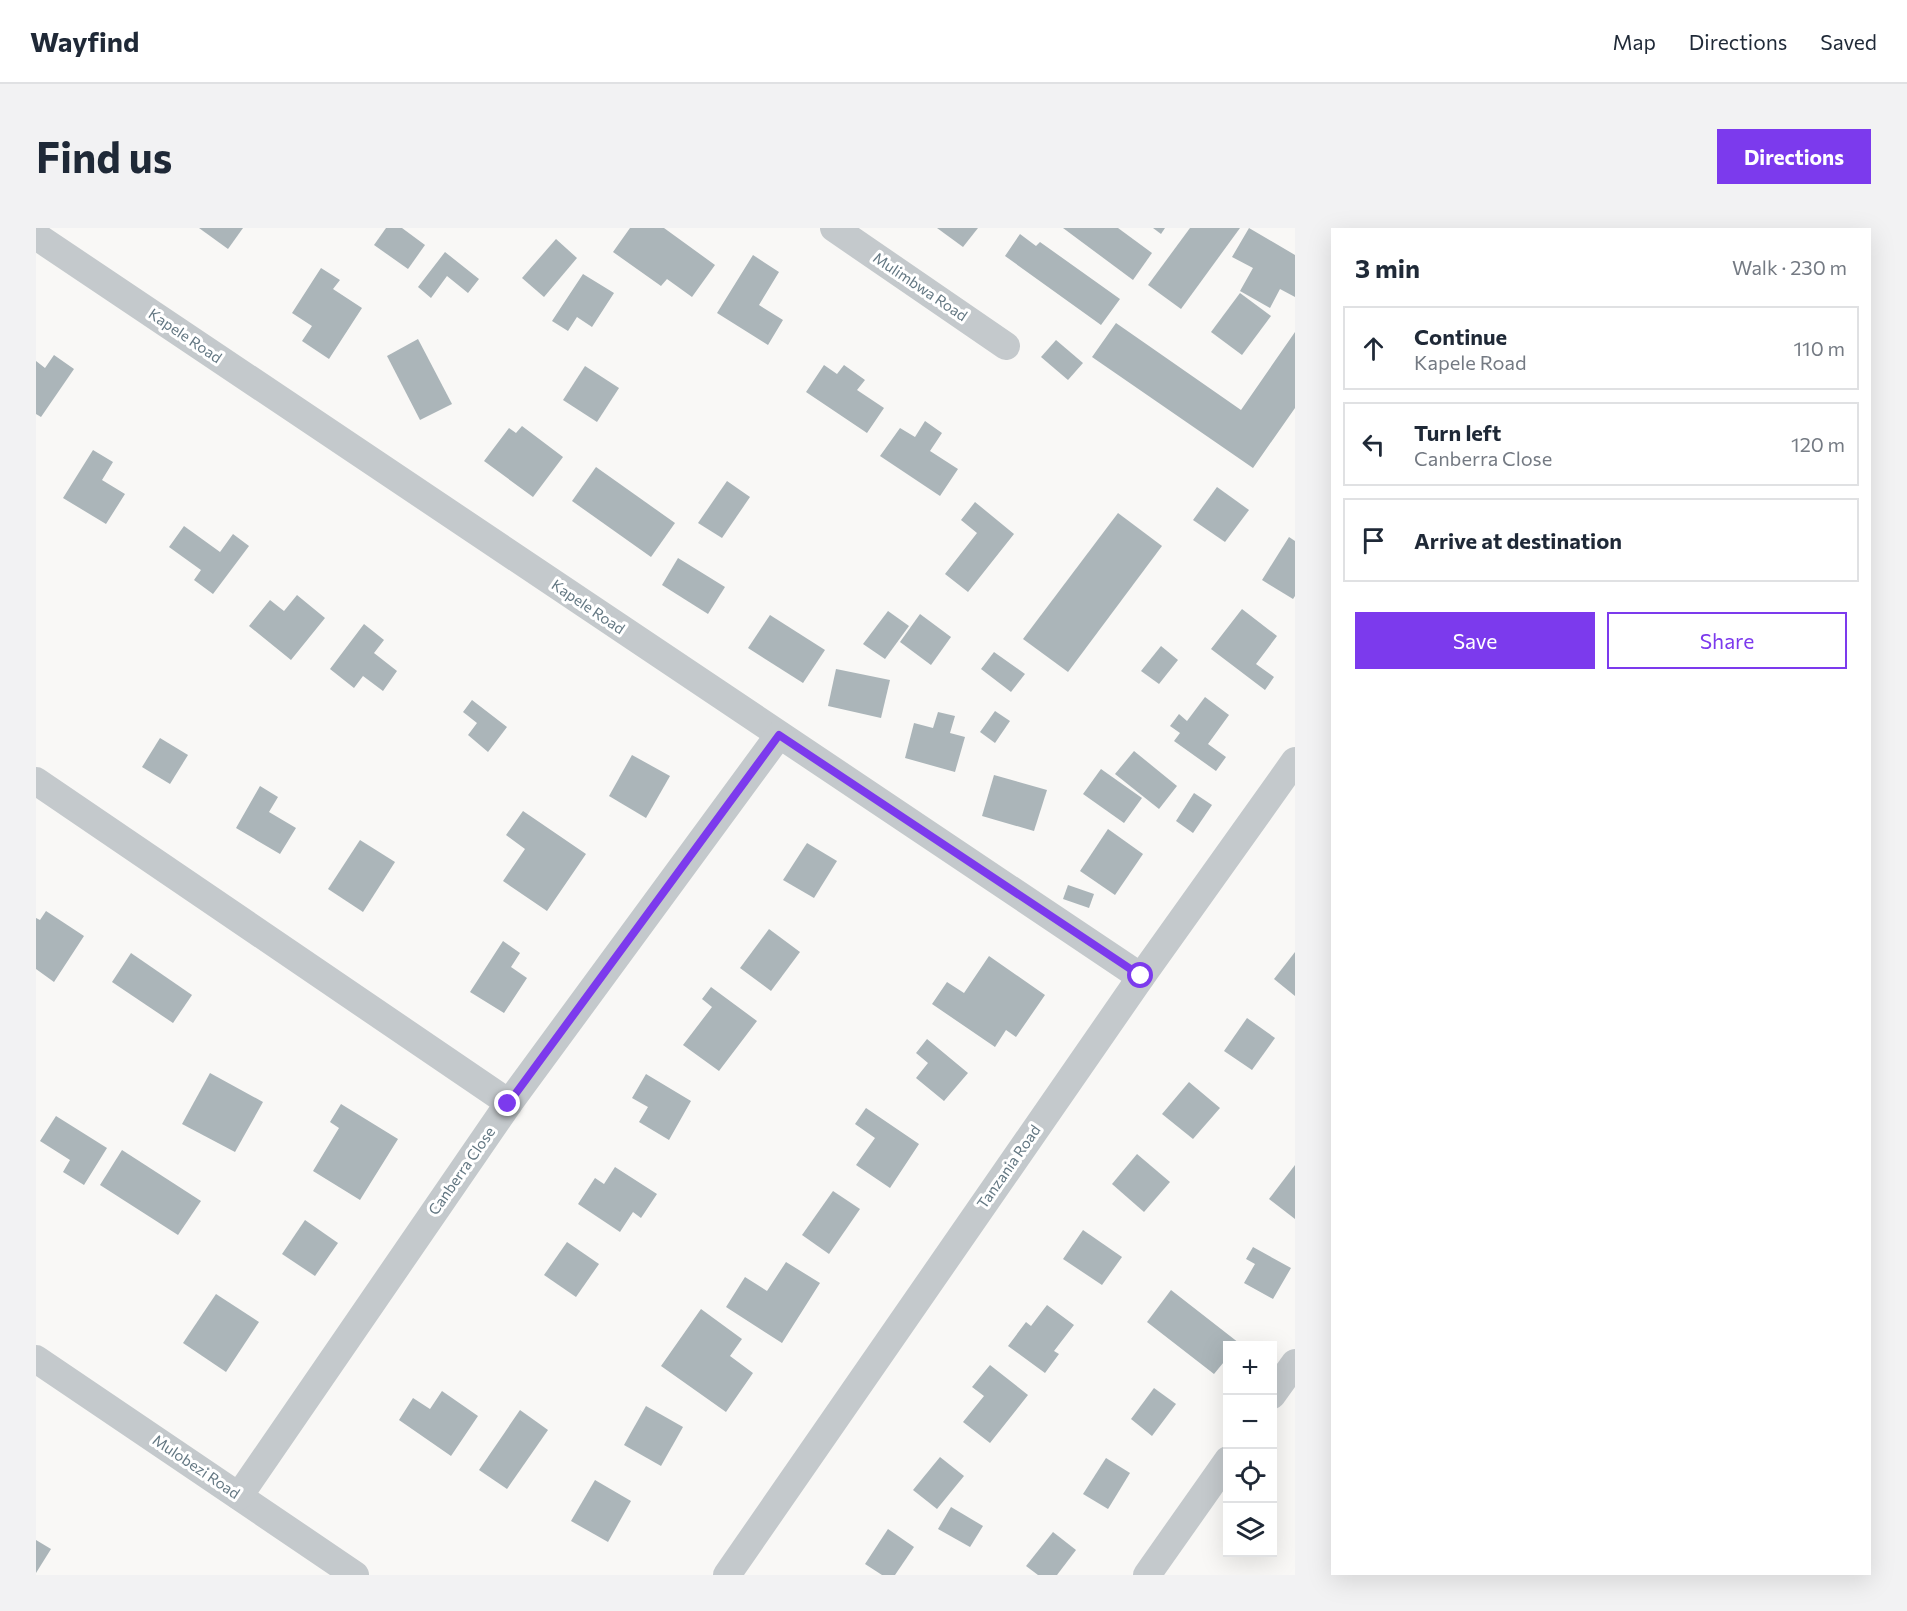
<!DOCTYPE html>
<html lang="en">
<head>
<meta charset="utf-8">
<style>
  :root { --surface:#fff; --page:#f2f2f3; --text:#1f2937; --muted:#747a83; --line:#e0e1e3; --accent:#7c3aed }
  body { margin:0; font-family:Commissioner,sans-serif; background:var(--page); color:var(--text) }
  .controls { position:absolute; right:18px; bottom:18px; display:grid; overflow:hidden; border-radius:0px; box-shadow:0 6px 24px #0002 }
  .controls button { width:54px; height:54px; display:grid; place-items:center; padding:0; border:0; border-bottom:2px solid var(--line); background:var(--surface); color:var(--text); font:30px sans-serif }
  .stop { position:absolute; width:18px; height:18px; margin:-14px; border:4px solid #7c3aed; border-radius:50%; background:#fff }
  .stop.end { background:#7c3aed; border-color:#fff; box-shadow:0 2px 6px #0008 }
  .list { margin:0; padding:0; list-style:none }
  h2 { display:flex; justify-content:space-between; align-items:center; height:78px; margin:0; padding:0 24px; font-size:26px }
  h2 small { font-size:20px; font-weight:400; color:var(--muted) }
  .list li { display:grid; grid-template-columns:39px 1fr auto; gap:18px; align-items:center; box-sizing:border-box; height:84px; margin:0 12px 12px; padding:0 12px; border:2px solid var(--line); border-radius:0px }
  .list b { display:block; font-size:22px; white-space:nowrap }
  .list p { margin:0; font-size:20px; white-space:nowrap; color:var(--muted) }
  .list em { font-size:20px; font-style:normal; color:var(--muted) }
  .actions { display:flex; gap:12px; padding:18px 24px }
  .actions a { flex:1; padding:14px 0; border:2px solid var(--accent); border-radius:0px; text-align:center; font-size:21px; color:var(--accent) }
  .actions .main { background:var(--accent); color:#fff }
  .icon { flex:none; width:33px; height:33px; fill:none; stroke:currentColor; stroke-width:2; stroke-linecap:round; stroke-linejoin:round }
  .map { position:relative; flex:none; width:1259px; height:1347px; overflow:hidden; border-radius:0px }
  header { display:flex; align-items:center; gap:36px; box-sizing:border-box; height:84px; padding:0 30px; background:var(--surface); border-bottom:2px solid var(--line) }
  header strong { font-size:28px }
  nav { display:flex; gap:33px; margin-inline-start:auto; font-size:21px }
  .intro { display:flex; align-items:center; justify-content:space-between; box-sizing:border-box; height:144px; padding:0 36px }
  h1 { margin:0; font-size:42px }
  .button { padding:15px 27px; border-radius:0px; background:var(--accent); color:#fff; font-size:21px; font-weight:700 }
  main { display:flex; gap:36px; padding:0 36px }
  aside { flex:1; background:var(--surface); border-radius:0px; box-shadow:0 6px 24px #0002 }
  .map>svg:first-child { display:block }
  .building { fill:#abb5b9 }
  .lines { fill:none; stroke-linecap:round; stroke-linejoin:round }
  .minor { stroke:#c4c9cc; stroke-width:28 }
  .route { stroke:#7c3aed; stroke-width:8 }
  .labels { text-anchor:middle; stroke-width:6; stroke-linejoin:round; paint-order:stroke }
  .street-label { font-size:15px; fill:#637782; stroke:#fff }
</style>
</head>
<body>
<header>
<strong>Wayfind</strong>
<nav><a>Map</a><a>Directions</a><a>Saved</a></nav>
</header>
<div class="intro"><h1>Find us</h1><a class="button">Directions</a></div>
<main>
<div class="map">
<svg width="1259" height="1347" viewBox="0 0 1259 1347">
  <rect width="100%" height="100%" fill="#f9f8f6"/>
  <g class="building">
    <polygon points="163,0 207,0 192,21"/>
    <polygon points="350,0 366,0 389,17 372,41 338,17"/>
    <polygon points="594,0 628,0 679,37 656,69 631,51 625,58 577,24"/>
    <polygon points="901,0 942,0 927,19"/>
    <polygon points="1027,0 1082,0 1116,25 1097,52"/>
    <polygon points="1117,0 1129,0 1125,6"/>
    <polygon points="1154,0 1204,0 1145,81 1112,57"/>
    <polygon points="1213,0 1259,27 1259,69 1244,61 1234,80 1204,63 1217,40 1196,29"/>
    <polygon points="984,6 1000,18 1004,14 1084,71 1065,97 969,28"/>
    <polygon points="520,11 541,30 508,69 486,50"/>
    <polygon points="409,24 443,51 432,65 411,48 395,70 382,59"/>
    <polygon points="717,27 743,44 723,77 747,92 732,117 681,85"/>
    <polygon points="285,40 304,52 297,61 326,80 293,131 266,113 276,98 256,85"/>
    <polygon points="547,46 578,65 556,99 541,89 532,103 516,93"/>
    <polygon points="1204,65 1235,88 1206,127 1175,104"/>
    <polygon points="1080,95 1205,182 1259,104 1259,180 1217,240 1056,129"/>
    <polygon points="382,111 416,176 384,192 351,128"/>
    <polygon points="1020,112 1047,135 1032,152 1005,129"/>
    <polygon points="18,127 38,141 5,189 0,186 0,133 9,140"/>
    <polygon points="788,137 801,146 808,137 829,152 821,162 848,180 831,205 770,164"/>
    <polygon points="549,138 583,160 561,194 527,172"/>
    <polygon points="889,193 906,205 894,223 922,241 904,268 844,228 864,200 879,209"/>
    <polygon points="486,198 527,229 497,269 448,233 473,200 480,205"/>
    <polygon points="57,222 77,234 66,252 89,266 70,296 27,270"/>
    <polygon points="560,239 639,295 615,329 536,273"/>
    <polygon points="691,253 714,269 686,310 662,295"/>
    <polygon points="1181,259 1213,282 1189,314 1157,292"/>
    <polygon points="939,274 978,306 932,364 909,346 941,305 925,292"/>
    <polygon points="1082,285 1126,318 1032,444 987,411"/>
    <polygon points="148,298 184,324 197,306 213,318 177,366 158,352 165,342 133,319"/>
    <polygon points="1253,309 1259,313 1259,368 1257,371 1226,352"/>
    <polygon points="642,330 689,359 672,386 626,357"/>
    <polygon points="261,367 289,390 255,432 213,398 234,372 248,383"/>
    <polygon points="1206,381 1241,408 1220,436 1238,449 1229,462 1175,421"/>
    <polygon points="852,383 873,398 849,431 827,416"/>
    <polygon points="884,386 915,409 895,437 864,414"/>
    <polygon points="734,387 789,422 767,455 712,420"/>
    <polygon points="328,396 348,412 338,425 361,443 347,463 327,448 318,460 294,441"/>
    <polygon points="1125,418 1142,432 1123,456 1105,443"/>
    <polygon points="958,424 989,446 975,464 945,441"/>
    <polygon points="800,441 854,452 845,490 792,478"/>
    <polygon points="1169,469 1193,487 1172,516 1190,529 1180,543 1138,513 1144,505 1134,498 1143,486 1151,493"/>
    <polygon points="436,472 471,499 452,524 432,507 441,495 427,484"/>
    <polygon points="959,483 974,493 959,515 944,504"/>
    <polygon points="902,484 919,488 914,505 929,509 919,544 869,530 878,495 897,500"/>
    <polygon points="124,510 152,527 134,556 106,539"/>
    <polygon points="1098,523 1141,558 1123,581 1079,546"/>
    <polygon points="596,527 634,548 610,590 573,568"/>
    <polygon points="1065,541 1106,570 1088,595 1047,566"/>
    <polygon points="958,547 1011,562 998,603 946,588"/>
    <polygon points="224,558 242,569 233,584 260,600 244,626 200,600"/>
    <polygon points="1158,565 1176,577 1157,605 1140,593"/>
    <polygon points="487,583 550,626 511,683 467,653 489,621 470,607"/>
    <polygon points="1072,601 1107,626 1079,667 1044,643"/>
    <polygon points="324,612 359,634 327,684 292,661"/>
    <polygon points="771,615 801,633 778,670 747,652"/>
    <polygon points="1032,657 1058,666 1053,680 1027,671"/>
    <polygon points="10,683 48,708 18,754 0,741 0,690 4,692"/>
    <polygon points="733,701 764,724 735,763 704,740"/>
    <polygon points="467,713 484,725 475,739 491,750 468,785 434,764"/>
    <polygon points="1259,724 1259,768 1238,751"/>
    <polygon points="95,725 156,767 137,795 76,754"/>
    <polygon points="953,728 1009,767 980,809 970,802 959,819 896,776 911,754 928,765"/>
    <polygon points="675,759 721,793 683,843 647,817 676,779 666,771"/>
    <polygon points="1211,790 1239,810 1216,842 1188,823"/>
    <polygon points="891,811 932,845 908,873 880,850 892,835 880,825"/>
    <polygon points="174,845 227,874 199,924 146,896"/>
    <polygon points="610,846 655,873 633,912 603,894 612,879 596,870"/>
    <polygon points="1153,854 1184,880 1157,911 1126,886"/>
    <polygon points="305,876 362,911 324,972 277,943 303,900 294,894"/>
    <polygon points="830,880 883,916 854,960 820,937 839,910 819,896"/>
    <polygon points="20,888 71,920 48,957 27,944 34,932 4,913"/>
    <polygon points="86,922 165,973 142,1007 64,957"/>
    <polygon points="1101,926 1134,954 1108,984 1076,956"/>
    <polygon points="1259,937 1259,991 1233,971"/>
    <polygon points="579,939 621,966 605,990 597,984 584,1004 542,976 559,950 568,956"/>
    <polygon points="797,963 824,981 793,1026 766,1007"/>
    <polygon points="269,992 302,1015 279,1048 246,1026"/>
    <polygon points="1047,1002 1086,1029 1066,1057 1027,1031"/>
    <polygon points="531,1014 563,1036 540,1069 508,1047"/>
    <polygon points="1217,1019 1255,1040 1237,1071 1208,1055 1219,1036 1210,1031"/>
    <polygon points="750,1034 784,1055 746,1115 690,1079 709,1049 731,1063"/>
    <polygon points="1135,1062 1203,1115 1200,1118 1192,1118 1192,1129 1178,1146 1111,1094"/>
    <polygon points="180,1066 223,1094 190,1144 147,1115"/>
    <polygon points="1011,1077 1038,1097 1018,1123 1023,1126 1009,1145 972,1118 990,1094 995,1098"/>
    <polygon points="665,1081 706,1111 694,1128 717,1145 690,1184 625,1138"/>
    <polygon points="954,1137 992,1167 954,1215 927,1194 948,1168 936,1159"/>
    <polygon points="1118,1160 1140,1176 1116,1208 1095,1191"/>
    <polygon points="406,1163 442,1188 415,1228 363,1192 377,1170 394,1181"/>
    <polygon points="610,1178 647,1199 625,1238 588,1217"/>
    <polygon points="484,1182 512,1202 471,1261 443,1242"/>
    <polygon points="904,1229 928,1248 901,1281 877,1262"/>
    <polygon points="1070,1230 1094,1245 1072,1281 1047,1266"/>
    <polygon points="559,1252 595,1273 572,1314 535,1293"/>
    <polygon points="915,1279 947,1298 934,1319 902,1301"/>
    <polygon points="852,1301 878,1319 859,1347 846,1347 829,1336"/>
    <polygon points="1017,1304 1040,1322 1021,1347 1002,1347 990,1338"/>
    <polygon points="0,1312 15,1321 0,1345"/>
  </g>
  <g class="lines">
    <g class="minor">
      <polyline points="798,0 970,118"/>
      <polyline points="0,8 1105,749"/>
      <polyline points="0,553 473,875"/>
      <polyline points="0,1131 319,1347"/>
      <polyline points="1236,1167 1259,1135"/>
      <polyline points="203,1268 473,875 743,507"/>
      <polyline points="691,1347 1105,749 1259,533"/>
      <polyline points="1111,1347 1192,1232"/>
    </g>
  </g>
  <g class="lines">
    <polyline class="route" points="472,876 743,507 1105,748"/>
  </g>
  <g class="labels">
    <g class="street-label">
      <text transform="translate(884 59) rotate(34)" y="5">Mulimbwa Road</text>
      <text transform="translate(149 108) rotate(34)" y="5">Kapele Road</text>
      <text transform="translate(552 379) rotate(34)" y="5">Kapele Road</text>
      <text transform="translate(973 939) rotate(-55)" y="5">Tanzania Road</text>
      <text transform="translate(426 943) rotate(-55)" y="5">Canberra Close</text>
      <text transform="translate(160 1239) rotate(34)" y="5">Mulobezi Road</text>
    </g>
  </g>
</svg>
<div class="controls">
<button>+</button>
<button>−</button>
<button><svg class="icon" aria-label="locate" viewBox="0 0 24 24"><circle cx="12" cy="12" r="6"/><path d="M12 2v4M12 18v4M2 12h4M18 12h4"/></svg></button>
<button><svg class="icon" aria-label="layers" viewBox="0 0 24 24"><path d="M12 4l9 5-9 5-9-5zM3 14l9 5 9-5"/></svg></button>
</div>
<div class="stop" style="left:1105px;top:748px"></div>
<div class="stop end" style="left:472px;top:876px"></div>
</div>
<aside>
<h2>3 min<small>Walk · 230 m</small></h2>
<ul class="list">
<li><svg class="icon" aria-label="ahead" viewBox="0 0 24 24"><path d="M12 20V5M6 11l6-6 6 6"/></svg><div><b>Continue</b><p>Kapele Road</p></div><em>110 m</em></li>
<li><svg class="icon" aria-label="left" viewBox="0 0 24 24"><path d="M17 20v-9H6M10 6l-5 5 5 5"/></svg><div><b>Turn left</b><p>Canberra Close</p></div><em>120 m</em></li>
<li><svg class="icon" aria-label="arrive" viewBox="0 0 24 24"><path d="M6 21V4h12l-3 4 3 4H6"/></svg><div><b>Arrive at destination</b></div></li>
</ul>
<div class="actions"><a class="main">Save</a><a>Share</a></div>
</aside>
</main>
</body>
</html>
